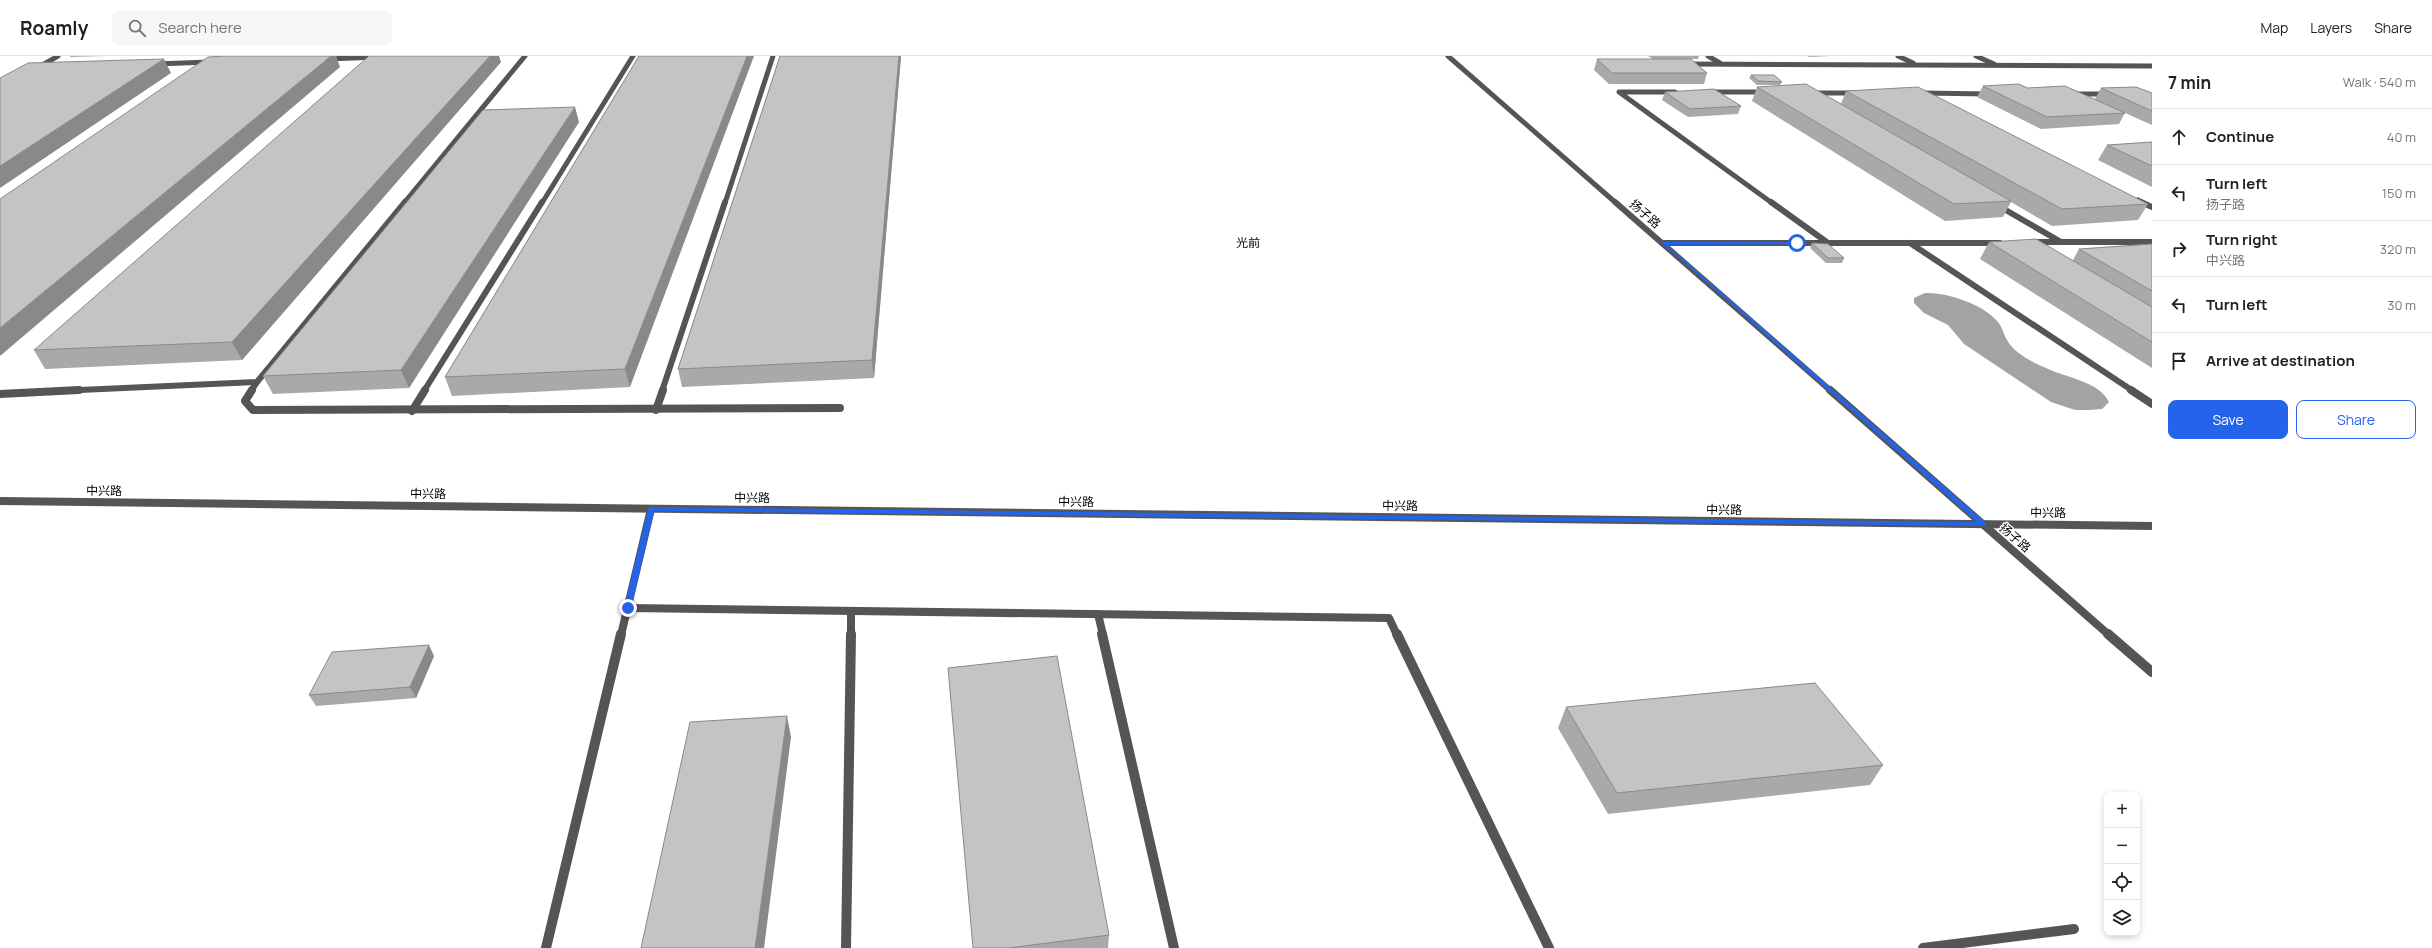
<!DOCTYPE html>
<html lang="en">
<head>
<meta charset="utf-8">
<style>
  :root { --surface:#fff; --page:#f6f6f6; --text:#202124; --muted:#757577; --line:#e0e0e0; --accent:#2563eb }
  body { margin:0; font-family:Manrope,"Noto Sans SC",sans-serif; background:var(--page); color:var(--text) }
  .controls { position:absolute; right:12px; bottom:12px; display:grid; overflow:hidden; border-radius:8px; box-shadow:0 2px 6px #0003 }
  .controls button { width:36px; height:36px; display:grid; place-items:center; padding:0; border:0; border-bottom:1px solid var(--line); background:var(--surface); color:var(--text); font:20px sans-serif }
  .stop { position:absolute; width:12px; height:12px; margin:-9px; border:3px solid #2563eb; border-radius:50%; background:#fff }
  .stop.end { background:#2563eb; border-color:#fff; box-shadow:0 1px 4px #0008 }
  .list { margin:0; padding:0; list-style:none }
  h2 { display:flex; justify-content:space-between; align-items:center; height:52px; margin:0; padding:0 16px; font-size:17px }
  h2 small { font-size:13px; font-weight:400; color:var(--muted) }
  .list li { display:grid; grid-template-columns:26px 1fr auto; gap:12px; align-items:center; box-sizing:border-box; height:56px; padding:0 16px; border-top:1px solid var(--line) }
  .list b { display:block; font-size:15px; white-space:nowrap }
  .list p { margin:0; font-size:13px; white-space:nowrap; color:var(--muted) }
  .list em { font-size:13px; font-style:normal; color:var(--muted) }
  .actions { display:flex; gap:8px; padding:12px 16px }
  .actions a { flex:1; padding:9px 0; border:1px solid var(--accent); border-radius:8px; text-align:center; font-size:14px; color:var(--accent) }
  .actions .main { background:var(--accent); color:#fff }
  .icon { flex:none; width:22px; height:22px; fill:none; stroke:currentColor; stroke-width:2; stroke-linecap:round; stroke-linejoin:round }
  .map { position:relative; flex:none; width:2152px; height:892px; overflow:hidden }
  header { display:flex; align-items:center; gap:24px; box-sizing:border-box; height:56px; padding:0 20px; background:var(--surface); border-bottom:1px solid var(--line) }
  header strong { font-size:19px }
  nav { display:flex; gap:22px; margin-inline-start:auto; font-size:14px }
  .search { width:280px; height:36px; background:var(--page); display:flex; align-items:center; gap:10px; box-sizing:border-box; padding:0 14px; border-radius:8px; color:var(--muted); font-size:15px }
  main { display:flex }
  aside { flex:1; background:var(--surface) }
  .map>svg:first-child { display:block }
  .water { fill:#a3a3a3 }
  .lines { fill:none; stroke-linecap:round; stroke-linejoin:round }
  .service-far3 { stroke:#555; stroke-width:5 }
  .service-far2 { stroke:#555; stroke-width:6 }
  .service-far1 { stroke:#555; stroke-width:8 }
  .service { stroke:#555; stroke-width:10 }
  .tertiary-far3 { stroke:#555; stroke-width:5 }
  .tertiary-far2 { stroke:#555; stroke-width:6 }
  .tertiary-far1 { stroke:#555; stroke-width:8 }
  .tertiary { stroke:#555; stroke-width:10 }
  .wall { fill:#a9a9a9 }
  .shaded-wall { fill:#898989 }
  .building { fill:#c4c4c4; stroke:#898989 }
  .route { fill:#2563eb }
  .labels { text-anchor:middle; stroke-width:3; stroke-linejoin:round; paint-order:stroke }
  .street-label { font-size:12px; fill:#000; stroke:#fff }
  .far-quarter-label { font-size:12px; fill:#000; stroke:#fff }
</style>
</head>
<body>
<header>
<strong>Roamly</strong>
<div class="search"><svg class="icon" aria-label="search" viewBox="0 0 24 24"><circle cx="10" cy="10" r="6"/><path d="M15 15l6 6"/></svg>Search here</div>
<nav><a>Map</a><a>Layers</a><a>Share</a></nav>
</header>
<main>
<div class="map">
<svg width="2152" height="892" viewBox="0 0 2152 892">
  <rect width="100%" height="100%" fill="#fff"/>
  <path class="water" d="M 1925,237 C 1946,236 1983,248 1997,265 C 2002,270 2003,277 2007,284 C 2014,297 2032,306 2046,312 C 2066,322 2099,325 2109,346 L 2102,353 L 2090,354 L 2075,354 L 2051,346 L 1964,288 L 1948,269 L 1924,257 L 1914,247 L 1914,242 Z"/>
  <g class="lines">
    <g class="service-far3">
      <polyline points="1708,0 1720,7"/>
      <polyline points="1898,0 1913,7"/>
      <polyline points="1976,0 1994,8"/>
      <polyline points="327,3 378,1"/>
      <polyline points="155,8 210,6"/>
      <polyline points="1685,8 2152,10"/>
      <polyline points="39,11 58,0"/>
      <polyline points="1675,36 1619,36 1772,147"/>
      <polyline points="1709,36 1765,36"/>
      <polyline points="1811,37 1855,37"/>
      <polyline points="1921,37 1989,38"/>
      <polyline points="2073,38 2107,38"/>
      <polyline points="2138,144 2143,147"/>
      <polyline points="404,147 525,0"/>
      <polyline points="542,147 633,0"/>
      <polyline points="725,147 773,0"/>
    </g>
    <g class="service-far2">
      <polyline points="1771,146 1828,187"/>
      <polyline points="2141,146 2152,151"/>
      <polyline points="1997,149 2061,186"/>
      <polyline points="2033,186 2152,186"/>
      <polyline points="1662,187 2000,187"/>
      <polyline points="1910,187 2133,335"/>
      <polyline points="58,335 257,326 405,146"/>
      <polyline points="251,335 257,326"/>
      <polyline points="424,335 542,146"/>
      <polyline points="662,335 725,146"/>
    </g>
    <g class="service-far1">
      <polyline points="252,334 245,345 253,354 840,352"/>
      <polyline points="2131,334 2152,348"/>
      <polyline points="0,338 79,334"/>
      <polyline points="656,354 663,334"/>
      <polyline points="412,355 425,334"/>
      <polyline points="628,552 1389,562 1397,579"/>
      <polyline points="1098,558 1103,579"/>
      <polyline points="621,579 651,453"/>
      <polyline points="851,579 851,555"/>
    </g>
    <g class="service">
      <polyline points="1102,578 1174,892"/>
      <polyline points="1397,578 1549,892"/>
      <polyline points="546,892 621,578"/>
      <polyline points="846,892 851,578"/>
      <polyline points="1923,892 2074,873"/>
    </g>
    <polyline class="tertiary-far3" points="1448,0 1616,147"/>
    <polyline class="tertiary-far2" points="1615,146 1831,335"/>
    <g class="tertiary-far1">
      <polyline points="1830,334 2109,579"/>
      <polyline points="0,445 2152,470"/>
    </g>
    <polyline class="tertiary" points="2108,578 2152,616"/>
  </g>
  <g class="wall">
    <polygon points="70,0 106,0 70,1"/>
    <polygon points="639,0 630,331 452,340 445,321"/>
    <polygon points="780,0 901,0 874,322 682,331 678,313"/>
    <polygon points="1648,0 1699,0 1698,3 1685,3 1707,17 1704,28 1609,28 1594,14 1597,3 1653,3"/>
    <polygon points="1807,0 1831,0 1809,1"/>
    <polygon points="501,6 242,304 45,313 34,294"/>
    <polygon points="1751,19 1782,26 1780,29 1757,29 1749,22"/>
    <polygon points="1983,30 2027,32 2095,43 2101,32 2152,37 2152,69 2125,57 2119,68 2041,73 1977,41"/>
    <polygon points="1757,31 1841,48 1846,35 2148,148 2138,164 2052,170 2011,146 2003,161 1945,165 1752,45"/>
    <polygon points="1665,36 1741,50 1738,58 1688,61 1662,44"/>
    <polygon points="579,66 409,332 273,338 263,320"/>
    <polygon points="2152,86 2152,131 2098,104 2107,89"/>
    <polygon points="1989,186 2073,204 2079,193 2152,188 2152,312 1980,203"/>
    <polygon points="1812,187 1844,202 1842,207 1826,207 1810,192"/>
    <polygon points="434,600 416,642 316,650 309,639"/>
    <polygon points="1566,651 1883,709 1870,729 1608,758 1558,672"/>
    <polygon points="1109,879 1108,892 973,892"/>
  </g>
  <g class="shaded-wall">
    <polygon points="331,0 336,0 340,11 0,300 0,272"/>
    <polygon points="490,0 499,0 501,6 242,304 232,286"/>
    <polygon points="747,0 754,0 630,331 625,313"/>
    <polygon points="899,0 901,0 874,322 872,304"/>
    <polygon points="164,3 171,17 0,132 0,110"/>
    <polygon points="575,51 579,66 409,332 401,314"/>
    <polygon points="429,589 434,600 416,642 410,631"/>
    <polygon points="787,660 791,681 764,892 755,892"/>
  </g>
  <g class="building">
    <polygon points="227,0 331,0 0,272 0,143 208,1"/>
    <polygon points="369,0 490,0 232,286 34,294"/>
    <polygon points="639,0 747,0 625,313 445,321"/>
    <polygon points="780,0 899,0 872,304 678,313"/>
    <polygon points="164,3 0,110 0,22 28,7"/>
    <polygon points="1597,3 1691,3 1707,17 1612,17"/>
    <polygon points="1751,19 1774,19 1782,26 1759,25"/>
    <polygon points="1806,28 2011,145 1954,148 1757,31"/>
    <polygon points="2019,28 2027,32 2065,30 2125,57 2047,61 1983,30"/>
    <polygon points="1918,31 2148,148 2062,153 1846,35"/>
    <polygon points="2136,31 2152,37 2152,55 2101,32"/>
    <polygon points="1714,33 1741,50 1690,53 1665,36"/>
    <polygon points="575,51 401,314 263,320 483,54"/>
    <polygon points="2152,86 2152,110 2107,89"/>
    <polygon points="2036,183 2152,251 2152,286 1989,186"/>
    <polygon points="1812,187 1828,188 1844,202 1828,202"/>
    <polygon points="2152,188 2152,235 2079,193"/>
    <polygon points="429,589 410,631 309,639 332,596"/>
    <polygon points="1057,600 1109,879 1009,892 973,892 948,612"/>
    <polygon points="1815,627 1883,709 1617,737 1566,651"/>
    <polygon points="787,660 755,892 641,892 690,666"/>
  </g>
  <polygon class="route" points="1661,186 1799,186 1797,188 1667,189 1986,467 1986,470 654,455 631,552 628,554 624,552 648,453 651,451 1977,466"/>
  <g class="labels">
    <g class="street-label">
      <text transform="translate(1645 158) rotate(41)" y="4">扬子路</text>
      <text transform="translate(104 435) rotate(1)" y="4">中兴路</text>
      <text transform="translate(428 438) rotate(1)" y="4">中兴路</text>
      <text transform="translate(752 442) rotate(1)" y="4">中兴路</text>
      <text transform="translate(1076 446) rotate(1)" y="4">中兴路</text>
      <text transform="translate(1400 450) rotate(1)" y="4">中兴路</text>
      <text transform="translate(1724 454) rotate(1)" y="4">中兴路</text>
      <text transform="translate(2048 457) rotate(1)" y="4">中兴路</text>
      <text transform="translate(2015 482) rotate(41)" y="4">扬子路</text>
    </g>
    <g class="far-quarter-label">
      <text x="1248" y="191">光前</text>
    </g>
  </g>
</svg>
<div class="controls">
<button>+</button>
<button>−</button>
<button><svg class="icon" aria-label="locate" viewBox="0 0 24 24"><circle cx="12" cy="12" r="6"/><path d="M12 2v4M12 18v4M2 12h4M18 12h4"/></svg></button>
<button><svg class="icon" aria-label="layers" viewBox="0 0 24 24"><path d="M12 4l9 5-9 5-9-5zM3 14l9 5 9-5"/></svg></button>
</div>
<div class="stop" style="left:1797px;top:187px"></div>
<div class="stop end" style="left:628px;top:552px"></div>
</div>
<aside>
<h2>7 min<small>Walk · 540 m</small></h2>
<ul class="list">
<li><svg class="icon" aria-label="ahead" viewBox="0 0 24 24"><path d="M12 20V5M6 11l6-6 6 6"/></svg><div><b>Continue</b></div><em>40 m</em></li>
<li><svg class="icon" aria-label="left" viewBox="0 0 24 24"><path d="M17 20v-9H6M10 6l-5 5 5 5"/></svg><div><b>Turn left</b><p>扬子路</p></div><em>150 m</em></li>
<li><svg class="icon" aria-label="right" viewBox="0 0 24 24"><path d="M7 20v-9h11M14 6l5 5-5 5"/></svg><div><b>Turn right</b><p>中兴路</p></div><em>320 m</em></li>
<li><svg class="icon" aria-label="left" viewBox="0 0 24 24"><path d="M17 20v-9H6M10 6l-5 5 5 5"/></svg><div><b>Turn left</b></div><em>30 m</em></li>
<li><svg class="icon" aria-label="arrive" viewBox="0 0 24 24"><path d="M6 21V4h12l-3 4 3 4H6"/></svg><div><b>Arrive at destination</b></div></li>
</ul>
<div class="actions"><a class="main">Save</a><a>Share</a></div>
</aside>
</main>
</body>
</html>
